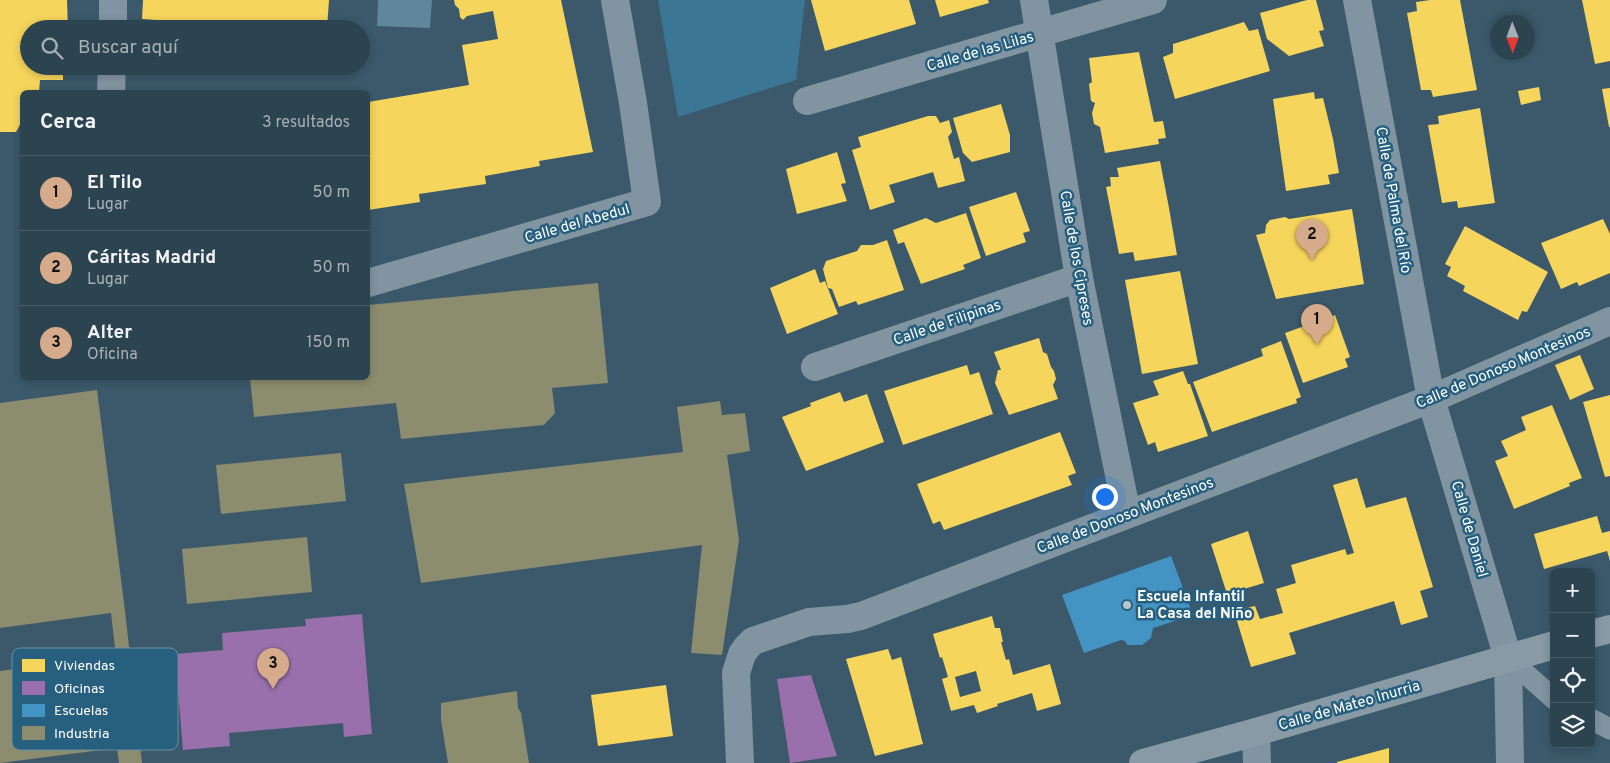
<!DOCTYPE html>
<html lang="es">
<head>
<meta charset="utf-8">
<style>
  :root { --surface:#2c4350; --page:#384e5a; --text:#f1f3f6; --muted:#a6b0b7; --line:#485c67; --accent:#d6ab8b }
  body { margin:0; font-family:Overpass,sans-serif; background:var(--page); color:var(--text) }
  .controls { position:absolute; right:15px; bottom:15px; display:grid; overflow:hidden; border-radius:8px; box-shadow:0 2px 8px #0003 }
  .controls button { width:45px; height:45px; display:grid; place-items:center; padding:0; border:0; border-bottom:1px solid var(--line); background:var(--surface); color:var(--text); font:25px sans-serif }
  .compass { position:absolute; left:1490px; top:15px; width:45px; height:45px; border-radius:50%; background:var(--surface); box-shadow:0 2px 8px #0003; rotate:179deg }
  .you { position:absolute; left:1104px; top:496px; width:18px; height:18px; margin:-12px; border:4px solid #fff; border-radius:50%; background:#1a73e8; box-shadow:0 0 0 8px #1a73e833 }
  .badge { display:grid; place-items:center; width:32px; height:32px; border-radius:50%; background:var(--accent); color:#111; font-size:16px; font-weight:700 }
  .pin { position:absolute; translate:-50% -41px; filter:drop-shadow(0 1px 2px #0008) }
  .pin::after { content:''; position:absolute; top:26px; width:18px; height:15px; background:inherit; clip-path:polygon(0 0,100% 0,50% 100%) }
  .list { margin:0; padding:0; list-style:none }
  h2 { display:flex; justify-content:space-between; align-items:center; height:65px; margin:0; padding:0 20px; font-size:21px }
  h2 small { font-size:16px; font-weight:400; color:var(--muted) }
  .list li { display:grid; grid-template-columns:32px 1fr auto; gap:15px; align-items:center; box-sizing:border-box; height:75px; padding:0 20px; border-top:1px solid var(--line) }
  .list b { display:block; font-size:19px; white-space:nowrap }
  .list p { margin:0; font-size:16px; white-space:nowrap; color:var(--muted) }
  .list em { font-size:16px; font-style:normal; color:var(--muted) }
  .icon { flex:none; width:28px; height:28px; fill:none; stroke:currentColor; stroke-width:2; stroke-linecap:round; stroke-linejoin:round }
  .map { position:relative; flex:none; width:1610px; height:763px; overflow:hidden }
  .search { position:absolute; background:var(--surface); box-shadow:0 2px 8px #0003; left:20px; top:20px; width:350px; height:55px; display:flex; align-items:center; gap:12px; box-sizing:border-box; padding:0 18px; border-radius:28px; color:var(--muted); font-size:19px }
  .panel { position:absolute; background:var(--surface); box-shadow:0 2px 8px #0003; left:20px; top:90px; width:350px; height:290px; border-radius:8px }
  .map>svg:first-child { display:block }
  .green { fill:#3b7694 }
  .water { fill:#5f869a }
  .homes { fill:#f6d55c; fill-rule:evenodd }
  .offices { fill:#9970ab }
  .schools { fill:#4393c3 }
  .industry { fill:#8c8c6e }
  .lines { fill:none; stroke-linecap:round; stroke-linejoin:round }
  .lane { stroke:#8095a1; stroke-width:21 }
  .street { stroke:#8095a1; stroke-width:28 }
  .secondary { stroke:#879aa6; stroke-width:28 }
  .poi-dot { fill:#bac5cb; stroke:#275f7e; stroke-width:2 }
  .labels { text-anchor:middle; stroke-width:5; stroke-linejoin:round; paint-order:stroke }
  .street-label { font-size:15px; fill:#fff; stroke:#275f7e }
  .poi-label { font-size:15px; font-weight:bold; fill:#fff; stroke:#275f7e; text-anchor:start }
  .key { fill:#275f7e; stroke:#688fa5; stroke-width:1 }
  .key-label { font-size:14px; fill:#fff }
</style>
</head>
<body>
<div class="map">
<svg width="1610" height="763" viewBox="0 0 1610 763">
  <rect width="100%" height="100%" fill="#3b596a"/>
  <polygon class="green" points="658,0 805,0 796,80 678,117"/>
  <polygon class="water" points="378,0 432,0 430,28 377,26"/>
  <g class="homes">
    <polygon points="0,0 67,0 68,29 29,29 29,66 63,66 63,80 40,80 39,92 22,92 22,121 16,132 0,132"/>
    <polygon points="143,0 329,0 327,29 279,29 142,19"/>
    <polygon points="454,0 561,0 593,152 539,161 540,166 485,176 486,184 419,194 420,202 368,210 368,102 469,85 462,45 498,39 493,11 467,16 463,20 460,17 459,9 455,5"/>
    <polygon points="811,0 909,0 916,24 825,51"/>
    <polygon points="935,0 988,0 989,3 940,17"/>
    <polygon points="1307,0 1316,0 1324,30 1319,31 1324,46 1289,56 1267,39 1260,13"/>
    <polygon points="1430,0 1460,0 1477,90 1433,97 1431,90 1421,90 1407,13 1417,11 1416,2"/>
    <polygon points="1582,0 1610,0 1610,61 1595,64"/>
    <polygon points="1244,22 1249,31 1258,29 1270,71 1175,99 1163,57 1173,53 1173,44"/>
    <polygon points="1139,52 1154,122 1163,121 1166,138 1158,139 1159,144 1105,153 1100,127 1094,124 1092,113 1095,103 1091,101 1089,84 1092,82 1089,58"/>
    <polygon points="1539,87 1541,100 1521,105 1518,91"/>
    <polygon points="1610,88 1610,127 1609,127 1602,89"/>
    <polygon points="1314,92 1315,99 1323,98 1333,139 1339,173 1328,175 1330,184 1286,191 1273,99"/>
    <polygon points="1001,104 1010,135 1010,152 972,162 963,153 953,118"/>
    <polygon points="1480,108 1495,203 1458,208 1457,201 1442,203 1428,125 1439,124 1438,116"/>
    <polygon points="928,116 936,116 940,123 949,120 952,132 948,137 954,159 959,157 965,181 938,188 933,172 889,185 895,202 870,210 852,150 861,147 858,137"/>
    <polygon points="837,152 846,183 841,184 847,201 797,214 786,169"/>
    <polygon points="1160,161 1169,208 1177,255 1135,261 1133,252 1119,254 1106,187 1111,186 1110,177 1119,177 1117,168"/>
    <polygon points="1016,192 1030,231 1023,233 1026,242 986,256 969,207"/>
    <polygon points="1352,209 1364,284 1276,299 1256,235 1265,233 1266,225 1270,220 1285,217 1289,219"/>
    <polygon points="966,213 981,258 963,265 965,269 921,284 904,242 898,244 893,230 926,218 936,223"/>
    <polygon points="1603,219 1610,234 1610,273 1579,286 1577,282 1561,289 1541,243"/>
    <polygon points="1465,226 1548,272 1527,312 1522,311 1518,320 1463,291 1465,286 1447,276 1451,267 1445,264"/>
    <polygon points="887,240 904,290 858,305 856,301 839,307 832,289 828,288 823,269 826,261 857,251 861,245 873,245"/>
    <polygon points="815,269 820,283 825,281 838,314 787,334 770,288"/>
    <polygon points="1180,271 1198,364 1142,374 1125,280"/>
    <polygon points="1335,315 1350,357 1345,359 1348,367 1303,383 1285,333"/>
    <polygon points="1039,338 1043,352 1047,354 1051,367 1054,371 1056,379 1053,385 1058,399 1009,415 995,383 998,370 1001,370 994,352"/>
    <polygon points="1281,341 1301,397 1296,399 1297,403 1212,432 1193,382 1263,356 1261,349"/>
    <polygon points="1580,355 1594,389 1570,400 1555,365"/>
    <polygon points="967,365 970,375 979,372 993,414 903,445 884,391"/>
    <polygon points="1183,371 1188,384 1190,384 1208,436 1158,452 1155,442 1148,445 1133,403 1159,395 1153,381"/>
    <polygon points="840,392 844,402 867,394 884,442 806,471 782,417 811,406 810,403"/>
    <polygon points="1610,395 1610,476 1605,477 1583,402"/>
    <polygon points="1552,405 1582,478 1569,483 1570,486 1514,509 1495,461 1508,456 1501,441 1526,430 1521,417"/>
    <polygon points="1060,432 1076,473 1068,476 1072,485 944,530 940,521 933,524 917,484"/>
    <polygon points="1357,478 1366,508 1406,497 1433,587 1420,591 1428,617 1401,625 1394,601 1289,633 1296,654 1251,667 1234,611 1255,606 1260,619 1283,613 1276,589 1296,583 1291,565 1345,549 1347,555 1354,553 1333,485"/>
    <polygon points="1597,516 1602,533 1610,531 1610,561 1607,551 1544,569 1534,534"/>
    <polygon points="1248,531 1264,583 1227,594 1211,544"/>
    <path d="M 992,616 L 995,628 L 1000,628 L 1003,642 L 1001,642 L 1006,660 L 1009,659 L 1013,675 L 1050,664 L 1061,704 L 1037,711 L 1032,693 L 997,704 L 998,706 L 977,713 L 974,705 L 951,711 L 942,679 L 948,677 L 942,657 L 940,658 L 933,634 ZM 976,671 L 981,691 L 960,697 L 955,677 Z"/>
    <polygon points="888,649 892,660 901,657 923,744 875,756 846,659"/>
    <polygon points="666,685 673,736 598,746 591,695"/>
    <polygon points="1389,748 1389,763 1337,763 1337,762"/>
  </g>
  <g class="offices">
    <polygon points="362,614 372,734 344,737 343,723 229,733 230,746 183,750 175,654 223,650 222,633 306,626 305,619"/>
    <polygon points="811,675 837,756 790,763 777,679"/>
  </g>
  <polygon class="schools" points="1171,556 1193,615 1153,628 1151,638 1142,645 1127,645 1125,641 1121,640 1084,653 1062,595"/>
  <g class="industry">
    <polygon points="598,283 608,383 552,388 555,413 544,425 401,439 396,403 254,417 250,378 368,378 368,305"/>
    <polygon points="97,390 125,611 142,763 119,763 117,748 0,763 0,671 116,656 111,613 0,628 0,403"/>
    <polygon points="720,401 722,415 745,413 750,451 727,455 739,540 722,655 691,653 702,545 421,583 404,484 683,452 677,407"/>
    <polygon points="341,453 346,501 221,514 216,465"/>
    <polygon points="307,537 312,592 187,604 182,549"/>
    <polygon points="517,691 518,708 521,713 529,763 448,763 441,720 441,703"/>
  </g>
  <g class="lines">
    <g class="lane">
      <polyline points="1508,658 1554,699"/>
      <polyline points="1591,719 1610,729"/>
    </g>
    <g class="street">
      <polyline points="1034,0 1079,278 1127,514"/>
      <polyline points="1357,0 1431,399 1508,658 1510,763"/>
      <polyline points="113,29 113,0"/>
      <polyline points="111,92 112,66"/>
      <polyline points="807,101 1153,0"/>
      <polyline points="368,283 647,202 633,103 615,0"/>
      <polyline points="815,367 1079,278"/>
      <polyline points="1256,732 1257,763"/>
      <polyline points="740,763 736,673 742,654 747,647 753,641 809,622 847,619 861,616 1431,399 1610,321"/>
    </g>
    <g class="secondary">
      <polyline points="1591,634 1610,629"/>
      <polyline points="1143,763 1256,732 1554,645"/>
    </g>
  </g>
  <circle class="poi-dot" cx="1127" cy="605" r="5"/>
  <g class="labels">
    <g class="street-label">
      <text transform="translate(980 51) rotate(-16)" y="5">Calle de las Lilas</text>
      <text transform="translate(1394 200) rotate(80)" y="5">Calle de Palma del Río</text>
      <text transform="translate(577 223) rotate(-16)" y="5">Calle del Abedul</text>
      <text transform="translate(1077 258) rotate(80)" y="5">Calle de los Cipreses</text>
      <text transform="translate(947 322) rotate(-19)" y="5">Calle de Filipinas</text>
      <text transform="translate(1503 367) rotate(-23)" y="5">Calle de Donoso Montesinos</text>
      <text transform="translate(1125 515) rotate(-21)" y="5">Calle de Donoso Montesinos</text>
      <text transform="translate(1470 529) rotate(74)" y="5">Calle de Daniel</text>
      <text transform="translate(1349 705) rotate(-16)" y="5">Calle de Mateo Inurria</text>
    </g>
    <g class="poi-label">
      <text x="1137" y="601">Escuela Infantil<tspan x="1137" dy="17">La Casa del Niño</tspan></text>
    </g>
  </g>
  <rect x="12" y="648" width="166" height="102" rx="8" class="key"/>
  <rect x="22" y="659" width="23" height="13" fill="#f6d55c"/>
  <rect x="22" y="681" width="23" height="14" fill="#9970ab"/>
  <rect x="22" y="704" width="23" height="13" fill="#4393c3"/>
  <rect x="22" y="726" width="23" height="14" fill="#8c8c6e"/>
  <g class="key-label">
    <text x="54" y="670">Viviendas</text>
    <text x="54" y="693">Oficinas</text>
    <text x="54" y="715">Escuelas</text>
    <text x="54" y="738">Industria</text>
  </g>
</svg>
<div class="controls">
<button>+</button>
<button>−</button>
<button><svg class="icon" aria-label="locate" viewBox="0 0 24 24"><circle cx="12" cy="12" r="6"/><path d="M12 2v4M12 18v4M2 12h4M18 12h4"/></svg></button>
<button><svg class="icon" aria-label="layers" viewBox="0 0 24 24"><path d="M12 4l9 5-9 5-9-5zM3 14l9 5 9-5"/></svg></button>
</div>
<svg class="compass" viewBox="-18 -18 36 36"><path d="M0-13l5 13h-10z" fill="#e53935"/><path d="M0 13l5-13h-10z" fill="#a6b0b7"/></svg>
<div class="you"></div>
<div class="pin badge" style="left:1317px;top:345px">1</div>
<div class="pin badge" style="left:1312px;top:260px">2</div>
<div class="pin badge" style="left:273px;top:689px">3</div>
<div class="search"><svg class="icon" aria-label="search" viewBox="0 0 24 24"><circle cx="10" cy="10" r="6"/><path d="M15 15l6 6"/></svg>Buscar aquí</div>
<section class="panel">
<h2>Cerca<small>3 resultados</small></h2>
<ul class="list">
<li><span class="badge">1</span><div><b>El Tilo</b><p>Lugar</p></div><em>50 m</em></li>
<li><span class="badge">2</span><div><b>Cáritas Madrid</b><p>Lugar</p></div><em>50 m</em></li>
<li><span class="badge">3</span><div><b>Alter</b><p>Oficina</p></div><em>150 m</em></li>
</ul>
</section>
</div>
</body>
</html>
